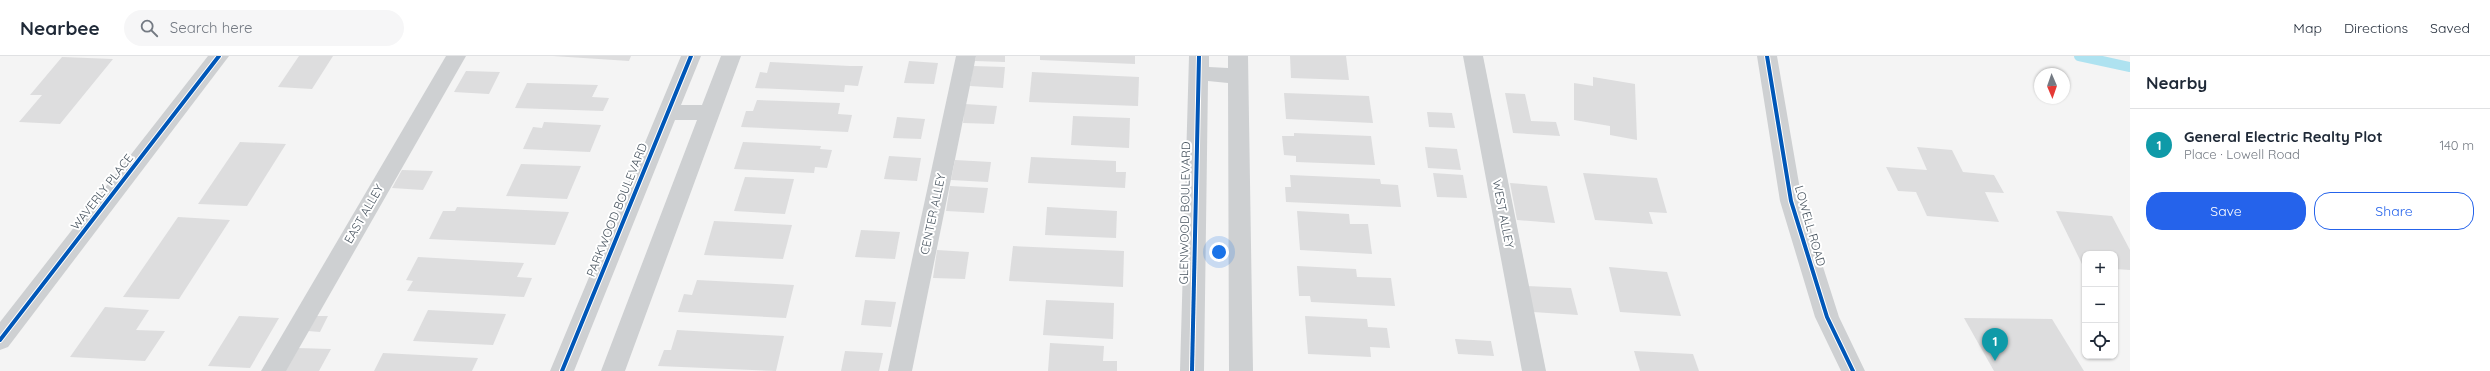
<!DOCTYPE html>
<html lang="en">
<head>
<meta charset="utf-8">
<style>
  :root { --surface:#fff; --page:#f6f6f7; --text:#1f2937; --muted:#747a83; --line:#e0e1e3; --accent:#2563eb }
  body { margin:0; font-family:Quicksand,sans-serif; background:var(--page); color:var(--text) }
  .controls { position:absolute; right:12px; bottom:12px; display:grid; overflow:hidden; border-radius:8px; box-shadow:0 1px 3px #0004 }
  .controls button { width:36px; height:36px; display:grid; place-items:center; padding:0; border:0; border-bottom:1px solid var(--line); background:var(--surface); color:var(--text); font:20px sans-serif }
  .compass { position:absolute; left:2034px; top:12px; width:36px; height:36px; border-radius:50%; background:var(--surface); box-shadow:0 1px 3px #0004; rotate:178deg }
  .you { position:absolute; left:1219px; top:196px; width:14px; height:14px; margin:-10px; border:3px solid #fff; border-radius:50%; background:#1a73e8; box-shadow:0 0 0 6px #1a73e833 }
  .badge { display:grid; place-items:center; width:26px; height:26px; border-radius:50%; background:var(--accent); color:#fff; font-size:13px; font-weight:700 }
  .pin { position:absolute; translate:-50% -33px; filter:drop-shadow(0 1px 2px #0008) }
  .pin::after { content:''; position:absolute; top:21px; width:14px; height:12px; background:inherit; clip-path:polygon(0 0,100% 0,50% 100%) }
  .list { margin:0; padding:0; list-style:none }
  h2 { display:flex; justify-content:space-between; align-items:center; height:52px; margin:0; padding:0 16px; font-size:17px }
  h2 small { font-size:13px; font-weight:400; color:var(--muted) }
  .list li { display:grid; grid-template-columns:26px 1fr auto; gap:12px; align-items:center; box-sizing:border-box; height:72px; padding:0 16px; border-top:1px solid var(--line) }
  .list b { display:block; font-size:15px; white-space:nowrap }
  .list p { margin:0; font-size:13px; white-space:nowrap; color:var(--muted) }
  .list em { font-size:13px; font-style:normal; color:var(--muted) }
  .actions { display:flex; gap:8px; padding:12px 16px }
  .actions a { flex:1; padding:9px 0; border:1px solid var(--accent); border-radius:16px; text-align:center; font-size:14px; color:var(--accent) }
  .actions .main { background:var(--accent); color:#fff }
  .icon { flex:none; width:22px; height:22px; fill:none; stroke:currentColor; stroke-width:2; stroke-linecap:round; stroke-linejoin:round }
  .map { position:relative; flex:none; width:2130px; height:315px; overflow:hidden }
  header { display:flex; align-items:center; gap:24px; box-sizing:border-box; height:56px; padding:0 20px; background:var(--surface); border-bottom:1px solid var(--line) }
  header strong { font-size:19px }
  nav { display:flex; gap:22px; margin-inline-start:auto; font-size:14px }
  .search { width:280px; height:36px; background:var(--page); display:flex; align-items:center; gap:10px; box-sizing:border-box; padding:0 14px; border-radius:22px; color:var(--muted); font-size:15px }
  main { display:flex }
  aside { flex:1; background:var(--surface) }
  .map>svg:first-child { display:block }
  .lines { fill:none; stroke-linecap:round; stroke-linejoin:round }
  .stream { stroke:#aee2f0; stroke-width:10 }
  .building { fill:#ddddde }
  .minor { fill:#ced0d2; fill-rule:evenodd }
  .cycleway-casing { stroke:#fff; stroke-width:6 }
  .cycleway { stroke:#0057b8; stroke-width:4 }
  .labels { text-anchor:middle; stroke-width:4; stroke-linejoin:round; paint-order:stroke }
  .street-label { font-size:12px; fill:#4a5661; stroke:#fff }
</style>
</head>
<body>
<header>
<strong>Nearbee</strong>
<div class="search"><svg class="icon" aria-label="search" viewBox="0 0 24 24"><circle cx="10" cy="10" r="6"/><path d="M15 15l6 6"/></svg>Search here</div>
<nav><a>Map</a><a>Directions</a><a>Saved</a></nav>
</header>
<main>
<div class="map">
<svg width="2130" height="315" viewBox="0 0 2130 315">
  <rect width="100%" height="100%" fill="#f4f4f4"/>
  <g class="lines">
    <polyline class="stream" points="2079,0 2130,11"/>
  </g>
  <g class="building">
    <polygon points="299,0 333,0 312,33 278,31"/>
    <polygon points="553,0 631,0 629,5"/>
    <polygon points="976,0 1005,0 1005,6 975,5"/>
    <polygon points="1040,0 1135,0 1135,8 1040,4"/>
    <polygon points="1290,0 1346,0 1349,24 1291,22"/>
    <polygon points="62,1 113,3 60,68 19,66 42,39 30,39"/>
    <polygon points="909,5 938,7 934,28 904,27"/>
    <polygon points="770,6 850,10 863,10 858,30 845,29 844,36 755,32 760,16 767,17"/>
    <polygon points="973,10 1005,11 1003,32 970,30"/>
    <polygon points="466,15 500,16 489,38 454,36"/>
    <polygon points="1032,16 1139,21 1138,50 1029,46"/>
    <polygon points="1593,21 1635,28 1637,84 1610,79 1610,70 1574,64 1574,27 1593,30"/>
    <polygon points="527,27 598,29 592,41 609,42 603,55 515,52"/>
    <polygon points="1284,37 1369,40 1373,67 1286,63"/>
    <polygon points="1505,37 1525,38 1531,65 1556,66 1560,80 1513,77"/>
    <polygon points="757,44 840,47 838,58 852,59 848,76 741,71 746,55 753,55"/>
    <polygon points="965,48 997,50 994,68 963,67"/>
    <polygon points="1427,56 1452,57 1455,72 1429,71"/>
    <polygon points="1073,60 1130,62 1129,92 1071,89"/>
    <polygon points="897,61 925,63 921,83 893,82"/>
    <polygon points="544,66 601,69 590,96 523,93 533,71 542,72"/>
    <polygon points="1294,77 1371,80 1375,109 1296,106 1296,100 1284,99 1282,80 1294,80"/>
    <polygon points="240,86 286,88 247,150 198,148"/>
    <polygon points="743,86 821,90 820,93 832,94 827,112 815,111 814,117 734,113"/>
    <polygon points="1425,91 1457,93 1461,114 1428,112"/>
    <polygon points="1917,91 1952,94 1963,116 1994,119 2004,137 1985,136 1999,166 1927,160 1916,136 1898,135 1886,111 1927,114"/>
    <polygon points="889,100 921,102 917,125 884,123"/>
    <polygon points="1031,101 1116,105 1116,116 1126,116 1125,132 1028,127"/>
    <polygon points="955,104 991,106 988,126 951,124"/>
    <polygon points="521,108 581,110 567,143 506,140"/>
    <polygon points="402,114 433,115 423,134 392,132"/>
    <polygon points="1433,117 1463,119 1467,142 1437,141"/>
    <polygon points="1583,117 1657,122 1667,157 1649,156 1653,168 1595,164"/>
    <polygon points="1290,119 1380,123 1381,128 1398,129 1401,151 1286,146 1285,131 1291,131"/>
    <polygon points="745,121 794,123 785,158 734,155"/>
    <polygon points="1510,127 1547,130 1555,167 1517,164"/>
    <polygon points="950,130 988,132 984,157 946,155"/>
    <polygon points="457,151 569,156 555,189 429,183 443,155 455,155"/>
    <polygon points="1047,151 1117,155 1116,182 1045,179"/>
    <polygon points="1297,155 1349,158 1350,168 1368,168 1372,198 1300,194"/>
    <polygon points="2056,155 2112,160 2130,194 2130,214 2115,213 2115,198 2085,198 2085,210 2083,210"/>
    <polygon points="178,161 230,164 179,243 123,241"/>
    <polygon points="714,165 792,169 783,203 704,199"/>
    <polygon points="861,174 900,176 895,203 855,201"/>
    <polygon points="1013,190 1124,195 1123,231 1009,225"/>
    <polygon points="937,194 969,196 965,223 933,222"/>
    <polygon points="418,201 524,207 517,221 532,222 524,241 407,235 413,225 406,224"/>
    <polygon points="1297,210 1356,213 1357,221 1391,222 1395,250 1311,246 1310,240 1299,240"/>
    <polygon points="1609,211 1667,216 1681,260 1620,256"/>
    <polygon points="697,224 794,229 786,262 678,256 684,238 692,239"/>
    <polygon points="1527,230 1571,232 1578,259 1533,256"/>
    <polygon points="865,244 896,246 891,271 861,269"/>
    <polygon points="1046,244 1114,247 1113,283 1043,279"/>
    <polygon points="105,251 149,254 136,274 165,275 145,305 70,301"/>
    <polygon points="428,254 506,258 493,289 413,285"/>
    <polygon points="239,260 279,262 250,312 208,310"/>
    <polygon points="317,260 328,260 320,276 308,275"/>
    <polygon points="1305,260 1367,263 1368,271 1387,272 1390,292 1370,291 1371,301 1308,298"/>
    <polygon points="1964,262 2052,263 2084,315 1994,315"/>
    <polygon points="677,274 784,280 776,315 658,310 664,294 671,294"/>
    <polygon points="1455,283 1491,285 1494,300 1458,298"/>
    <polygon points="1050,287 1104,290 1103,305 1117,305 1117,315 1048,315"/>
    <polygon points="297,292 331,293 319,315 284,315"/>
    <polygon points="845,295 883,297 879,315 841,315"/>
    <polygon points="1634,295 1693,298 1699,315 1640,315"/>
    <polygon points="383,297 478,302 472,315 374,315"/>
  </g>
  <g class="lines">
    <g class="minor">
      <polygon points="208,0 229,0 8,291 0,294 0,266"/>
      <polygon points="446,0 466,0 286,315 261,315"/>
      <polygon points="681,0 701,0 681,49 702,49 721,0 741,0 625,315 601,315 697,64 675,64 574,315 550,315"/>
      <polygon points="956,0 976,0 912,315 888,315"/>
      <polygon points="1189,0 1209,0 1209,11 1228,12 1228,0 1248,0 1253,315 1229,315 1228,27 1208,25 1204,315 1180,315"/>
      <polygon points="1463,0 1483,0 1546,315 1522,315"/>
      <polygon points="1757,0 1777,0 1802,145 1839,261 1865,315 1841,315 1815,261 1780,145"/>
    </g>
    <defs>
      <g id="cycleway">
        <polyline points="1767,0 1791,145 1827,261 1853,315"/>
        <polyline points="0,284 219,0"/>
        <polyline points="562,315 691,0"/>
        <polyline points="1192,315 1199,0"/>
      </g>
    </defs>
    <use href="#cycleway" class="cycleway-casing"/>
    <use href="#cycleway" class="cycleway"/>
  </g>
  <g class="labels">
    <g class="street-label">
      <text transform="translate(102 136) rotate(-52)" y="4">WAVERLY PLACE</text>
      <text transform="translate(617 154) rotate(-68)" y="4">PARKWOOD BOULEVARD</text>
      <text transform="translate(1185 157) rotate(-89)" y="4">GLENWOOD BOULEVARD</text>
      <text transform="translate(364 158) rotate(-60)" y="4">EAST ALLEY</text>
      <text transform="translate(933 158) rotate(-78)" y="4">CENTER ALLEY</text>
      <text transform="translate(1503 158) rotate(79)" y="4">WEST ALLEY</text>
      <text transform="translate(1810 170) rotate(74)" y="4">LOWELL ROAD</text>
    </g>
  </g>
</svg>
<div class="controls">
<button>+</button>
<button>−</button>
<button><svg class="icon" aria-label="locate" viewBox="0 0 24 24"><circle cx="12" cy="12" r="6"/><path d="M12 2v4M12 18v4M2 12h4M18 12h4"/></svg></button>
</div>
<svg class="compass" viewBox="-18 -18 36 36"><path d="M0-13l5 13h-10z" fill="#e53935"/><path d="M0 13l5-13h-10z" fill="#747a83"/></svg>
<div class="you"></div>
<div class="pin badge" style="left:1995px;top:305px;background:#0f9aa8">1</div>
</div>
<aside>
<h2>Nearby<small></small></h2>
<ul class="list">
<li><span class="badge" style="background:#0f9aa8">1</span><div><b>General Electric Realty Plot</b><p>Place · Lowell Road</p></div><em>140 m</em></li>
</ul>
<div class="actions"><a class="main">Save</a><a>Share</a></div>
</aside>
</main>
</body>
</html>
